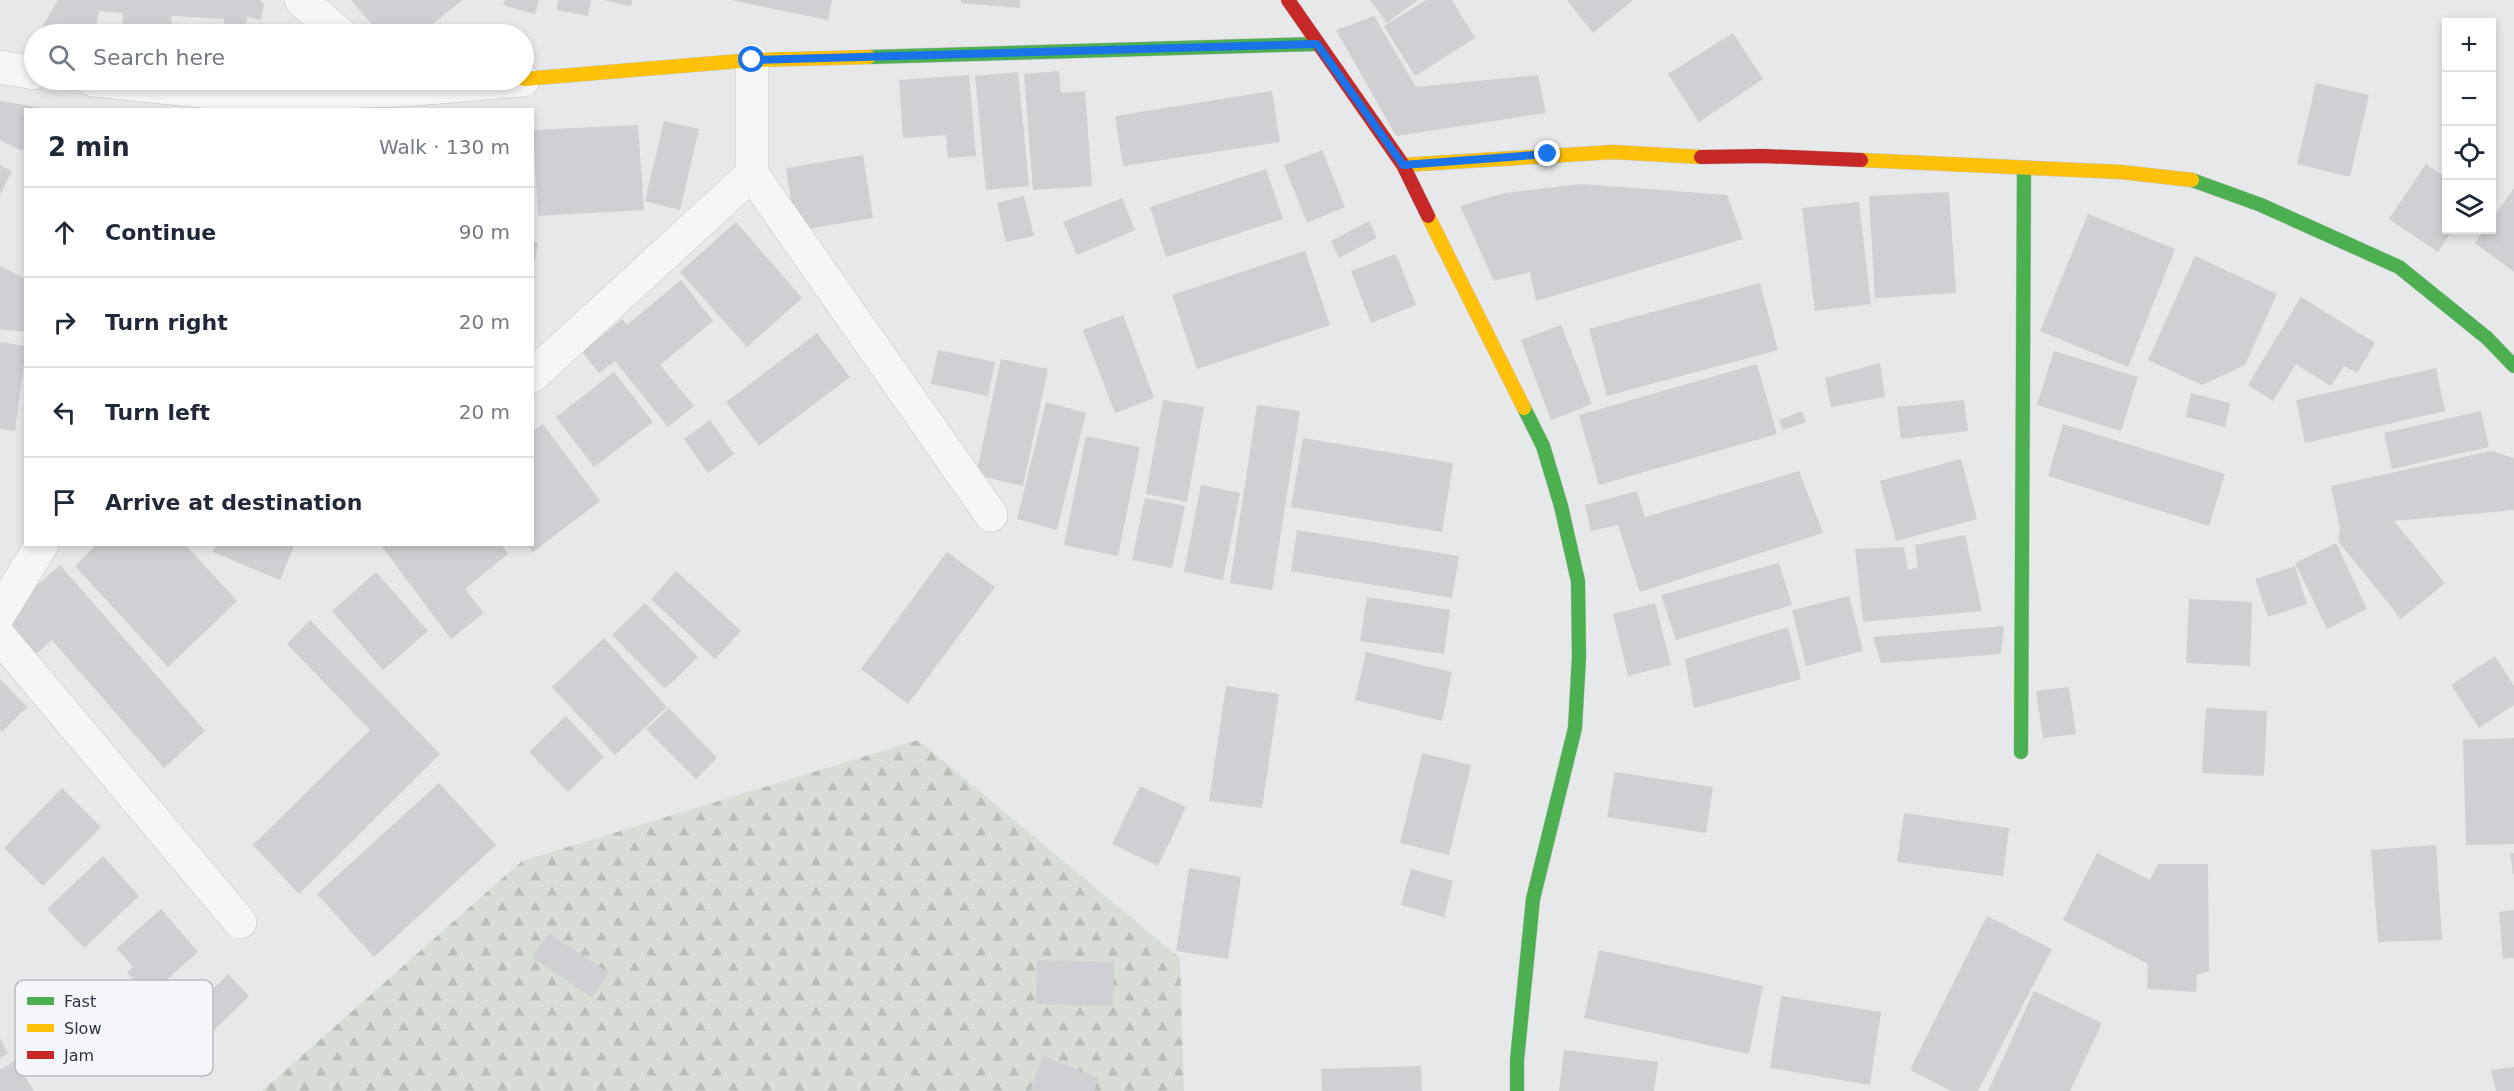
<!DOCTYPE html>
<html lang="en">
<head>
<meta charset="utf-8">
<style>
  :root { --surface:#fff; --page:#f2f2f3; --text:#1f2937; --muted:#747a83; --line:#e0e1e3 }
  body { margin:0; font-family:"DejaVu Sans",sans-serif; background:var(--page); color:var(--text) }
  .controls { position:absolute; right:18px; top:18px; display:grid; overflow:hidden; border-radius:0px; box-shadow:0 3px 9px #0003 }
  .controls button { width:54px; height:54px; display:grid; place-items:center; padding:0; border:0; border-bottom:2px solid var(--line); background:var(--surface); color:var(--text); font:30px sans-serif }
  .stop { position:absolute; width:18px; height:18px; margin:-14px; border:4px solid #1a73e8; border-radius:50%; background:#fff }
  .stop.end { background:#1a73e8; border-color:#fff; box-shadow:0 2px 6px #0008 }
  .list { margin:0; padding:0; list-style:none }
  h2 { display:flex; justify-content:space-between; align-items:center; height:78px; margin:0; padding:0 24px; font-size:26px }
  h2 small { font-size:20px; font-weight:400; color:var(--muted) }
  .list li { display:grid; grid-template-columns:39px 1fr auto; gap:18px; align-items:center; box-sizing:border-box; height:90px; padding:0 24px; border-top:2px solid var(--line) }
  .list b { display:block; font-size:22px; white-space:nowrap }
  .list em { font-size:20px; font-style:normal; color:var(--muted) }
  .icon { flex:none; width:33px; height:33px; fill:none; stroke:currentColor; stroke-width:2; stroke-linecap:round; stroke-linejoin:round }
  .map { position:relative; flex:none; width:2514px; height:1091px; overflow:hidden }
  .search { position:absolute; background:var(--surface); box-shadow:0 3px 9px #0003; left:24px; top:24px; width:510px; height:66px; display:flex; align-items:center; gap:15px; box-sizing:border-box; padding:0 21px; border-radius:33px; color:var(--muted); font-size:22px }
  .panel { position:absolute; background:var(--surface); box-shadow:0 3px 9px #0003; left:24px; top:108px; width:510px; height:438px; border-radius:0px }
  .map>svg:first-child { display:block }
  .forest { fill:url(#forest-firs) }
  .building { fill:#ced0d3 }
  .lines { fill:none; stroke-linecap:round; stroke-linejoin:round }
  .street-casing { stroke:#c4c6c8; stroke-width:34 }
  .fast-casing { stroke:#c4c6c8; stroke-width:15 }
  .slow-casing { stroke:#c4c6c8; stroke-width:15 }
  .jam-casing { stroke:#c4c6c8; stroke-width:15 }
  .street { stroke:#f5f6f7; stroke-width:33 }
  .fast { stroke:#4caf50; stroke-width:14 }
  .slow { stroke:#ffc107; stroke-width:14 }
  .jam { stroke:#c62828; stroke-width:14 }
  .route { stroke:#1a73e8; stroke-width:8 }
  .key { fill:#f4f6f9; stroke:#b8bcc3; stroke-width:1.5 }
  .key-label { font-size:16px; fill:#2b3445 }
</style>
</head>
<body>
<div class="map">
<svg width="2514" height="1091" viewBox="0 0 2514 1091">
  <defs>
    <pattern id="forest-firs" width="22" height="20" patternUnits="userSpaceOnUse" patternTransform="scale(1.5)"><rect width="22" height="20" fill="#d6ded6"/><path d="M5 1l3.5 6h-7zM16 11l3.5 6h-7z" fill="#b8bfb9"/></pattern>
  </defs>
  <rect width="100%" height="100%" fill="#e6e8ea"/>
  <polygon class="forest" points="918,740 1180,958 1184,1091 262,1091 522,861"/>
  <g class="building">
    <polygon points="58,0 260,0 264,4 261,20 247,17 246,34 224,34 224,19 172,16 171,34 122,34 123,13 99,11 94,34 38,34"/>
    <polygon points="351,0 462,0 421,34 380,34"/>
    <polygon points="505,0 539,0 535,14 503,5"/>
    <polygon points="558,0 591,0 588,16 557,10"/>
    <polygon points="603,0 632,0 631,6"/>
    <polygon points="731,0 832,0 828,20"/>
    <polygon points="961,0 1020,0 1020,8 961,3"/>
    <polygon points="1370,0 1418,0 1387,23"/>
    <polygon points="1426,0 1452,0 1475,38 1415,76 1384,26"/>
    <polygon points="1567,0 1633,0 1593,33"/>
    <polygon points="1374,16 1416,87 1538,75 1546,113 1396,136 1336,30"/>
    <polygon points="259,23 306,32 307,34 260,34"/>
    <polygon points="1733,33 1763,79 1699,122 1668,74"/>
    <polygon points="1059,71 1061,93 1085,91 1092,186 1033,190 1024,74"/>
    <polygon points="1018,72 1029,186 986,190 975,76"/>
    <polygon points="969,75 976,156 948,158 946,135 903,138 899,80"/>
    <polygon points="2316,83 2369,95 2350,177 2297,164"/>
    <polygon points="1272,91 1280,142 1123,166 1115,116"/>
    <polygon points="0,101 42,108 26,110 26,145 22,151 0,140"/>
    <polygon points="664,121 699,129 680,210 645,201"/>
    <polygon points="638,125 644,210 538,216 533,130"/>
    <polygon points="1322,150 1345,207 1307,223 1284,165"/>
    <polygon points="863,155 873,218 796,231 786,168"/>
    <polygon points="2426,164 2446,178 2446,230 2452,230 2438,252 2389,219"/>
    <polygon points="0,165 12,171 0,195"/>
    <polygon points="1266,169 1283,219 1166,257 1150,207"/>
    <polygon points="1580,184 1727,195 1743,239 1536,301 1530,272 1494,281 1460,206 1504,193"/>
    <polygon points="2514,188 2514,272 2475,243 2484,230 2492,230 2492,219"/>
    <polygon points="1949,192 1956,293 1875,298 1869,196"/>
    <polygon points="1024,196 1034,236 1006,242 997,203"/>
    <polygon points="1122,198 1135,230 1077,255 1063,222"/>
    <polygon points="1859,202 1871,304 1815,311 1802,208"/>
    <polygon points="2088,214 2175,249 2128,367 2040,331"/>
    <polygon points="1369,221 1377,238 1339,258 1331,241"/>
    <polygon points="736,222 802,298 747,347 680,272"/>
    <polygon points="532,242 538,243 534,267 532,267"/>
    <polygon points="1305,251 1330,325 1197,369 1172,295"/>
    <polygon points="1396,254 1416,305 1371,323 1351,271"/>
    <polygon points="2195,256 2277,294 2245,365 2202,385 2148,360"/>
    <polygon points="0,266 26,279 26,332 0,329"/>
    <polygon points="681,280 713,321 660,365 694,406 668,427 615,361 599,373 582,352 622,319 627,325"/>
    <polygon points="1760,283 1778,350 1607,396 1589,329"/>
    <polygon points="2301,297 2375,343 2357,373 2344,366 2331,386 2296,364 2273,401 2248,385"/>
    <polygon points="1123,315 1154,398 1115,413 1083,330"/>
    <polygon points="1561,325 1592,404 1551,420 1521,340"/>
    <polygon points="817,333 850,377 759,446 726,402"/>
    <polygon points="0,342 26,346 15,431 0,429"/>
    <polygon points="938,350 995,362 988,396 931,384"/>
    <polygon points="2054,351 2138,377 2121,431 2037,405"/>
    <polygon points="1001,359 1048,369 1023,486 976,475"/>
    <polygon points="1880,363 1885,397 1831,407 1825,378"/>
    <polygon points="1757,364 1777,434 1599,485 1579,415"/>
    <polygon points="2436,368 2445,411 2305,443 2296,400"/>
    <polygon points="614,372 653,422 594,467 556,417"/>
    <polygon points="2191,393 2230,403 2225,427 2186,417"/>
    <polygon points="1163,400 1204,407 1187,502 1146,494"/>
    <polygon points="1964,400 1968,431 1901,439 1897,407"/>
    <polygon points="1046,402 1086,413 1057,530 1017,519"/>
    <polygon points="1257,405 1300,411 1272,590 1230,583"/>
    <polygon points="1802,411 1806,422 1783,430 1779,420"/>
    <polygon points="2481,411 2489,447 2392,469 2384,433"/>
    <polygon points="710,420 734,454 708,473 684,439"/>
    <polygon points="543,424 600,501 533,552 527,544 532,544 532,432"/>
    <polygon points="2063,424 2225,474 2209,526 2048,476"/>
    <polygon points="1086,436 1140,447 1118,556 1064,545"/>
    <polygon points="1303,438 1453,463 1442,532 1291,507"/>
    <polygon points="2491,451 2514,458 2514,510 2394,521 2445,583 2401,619 2338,541 2340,528 2331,486"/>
    <polygon points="1961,459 1977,519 1896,541 1880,481"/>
    <polygon points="1799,471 1823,533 1640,592 1618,525 1591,531 1585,505 1637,491 1645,517"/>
    <polygon points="1201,485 1240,493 1223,580 1184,572"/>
    <polygon points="1145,498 1185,506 1172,568 1132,560"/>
    <polygon points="1297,530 1459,556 1452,598 1291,571"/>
    <polygon points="1965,535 1982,611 1863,622 1855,549 1904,547 1908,570 1918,567 1915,545"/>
    <polygon points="2336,543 2367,609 2327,629 2295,563"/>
    <polygon points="97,544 185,544 237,601 168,667 75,566"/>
    <polygon points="216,544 295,544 280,580 213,552"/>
    <polygon points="380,544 501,544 508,554 465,589 484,613 451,639"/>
    <polygon points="947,552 995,587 908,704 861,669"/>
    <polygon points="1779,563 1792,605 1676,640 1661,595"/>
    <polygon points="60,565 205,731 164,768 52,640 36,654 2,616"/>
    <polygon points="2295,566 2307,604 2268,617 2255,579"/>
    <polygon points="676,571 741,631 715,659 651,599"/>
    <polygon points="376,572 428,631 383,670 332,611"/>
    <polygon points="1849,596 1863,651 1806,666 1792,610"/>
    <polygon points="1367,597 1450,610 1444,654 1360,641"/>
    <polygon points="2189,599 2252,602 2250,666 2186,663"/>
    <polygon points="645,603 698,657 665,689 612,635"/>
    <polygon points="1655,603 1671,665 1628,676 1613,614"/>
    <polygon points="310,620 440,754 299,894 253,845 370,730 287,644"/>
    <polygon points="2004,626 2001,654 1881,663 1873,637"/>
    <polygon points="1788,627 1801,679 1694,708 1685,659"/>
    <polygon points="604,638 667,707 615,755 552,687"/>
    <polygon points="1366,652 1452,672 1442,721 1355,700"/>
    <polygon points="2495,656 2514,686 2514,705 2479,728 2451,685"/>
    <polygon points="0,679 27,707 2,732 0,729"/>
    <polygon points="1226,686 1279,694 1262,808 1209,801"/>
    <polygon points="2069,687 2076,734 2043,738 2036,691"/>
    <polygon points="669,708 717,758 696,779 646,729"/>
    <polygon points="2206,708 2267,711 2264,776 2202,773"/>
    <polygon points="566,716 604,757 568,792 529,752"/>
    <polygon points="2514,738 2514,844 2466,845 2463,740"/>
    <polygon points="1422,753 1471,765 1449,855 1400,843"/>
    <polygon points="1615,772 1713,787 1706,833 1607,817"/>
    <polygon points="439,783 496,845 374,957 317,894"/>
    <polygon points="1140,786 1186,807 1158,866 1112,844"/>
    <polygon points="62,788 101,827 43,886 4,848"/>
    <polygon points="1904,813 2009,828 2003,876 1897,862"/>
    <polygon points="2436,845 2442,940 2378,942 2371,850"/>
    <polygon points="2097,853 2150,880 2158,864 2208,864 2209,971 2197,975 2196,992 2147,989 2148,964 2063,920"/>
    <polygon points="2510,853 2514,853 2514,874 2513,874"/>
    <polygon points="103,856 139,896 84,948 47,909"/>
    <polygon points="1189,868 1241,877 1228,959 1176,951"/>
    <polygon points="1411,869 1453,881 1444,917 1401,905"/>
    <polygon points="161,909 198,952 148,996 127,972 133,967 117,948"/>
    <polygon points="2514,910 2514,958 2503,959 2499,912"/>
    <polygon points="1987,916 2052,949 1978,1091 1951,1091 1910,1070"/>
    <polygon points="549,933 609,973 592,998 532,957"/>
    <polygon points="1599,950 1763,986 1749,1054 1584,1018"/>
    <polygon points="1037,960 1114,962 1113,1006 1036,1004"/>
    <polygon points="228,974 249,996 207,1037 186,1016"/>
    <polygon points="2034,991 2102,1023 2070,1091 1988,1091"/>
    <polygon points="1781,996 1881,1012 1870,1085 1770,1068"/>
    <polygon points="0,1038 8,1053 0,1058"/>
    <polygon points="1564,1050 1658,1062 1654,1091 1559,1091"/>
    <polygon points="1043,1056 1099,1078 1094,1091 1030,1091"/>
    <polygon points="15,1061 34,1091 0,1091 0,1070"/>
    <polygon points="1421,1066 1422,1091 1322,1091 1321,1069"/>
    <polygon points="2514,1067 2514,1091 2496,1091 2491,1070"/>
  </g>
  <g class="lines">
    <defs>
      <g id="street">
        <polyline points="301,0 340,34"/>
        <polyline points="752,60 752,174 991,515"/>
        <polyline points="0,67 34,73"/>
        <polyline points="93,80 239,95 403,90 523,80"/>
        <polyline points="532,376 752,174"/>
        <polyline points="0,613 42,544"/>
        <polyline points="0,637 240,922"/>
      </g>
      <g id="fast">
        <polyline points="869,57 1317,44"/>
        <polyline points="2192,180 2261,205 2399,267 2487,338 2514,366"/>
        <polyline points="2021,752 2024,168"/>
        <polyline points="1517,1091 1517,1060 1533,899 1575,728 1579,657 1578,581 1561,506 1543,446 1524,408"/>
      </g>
      <g id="slow">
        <polyline points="524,79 752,60 869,57"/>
        <polyline points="1861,160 2121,172 2192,180"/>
        <polyline points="1403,165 1613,152 1701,157"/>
        <polyline points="1428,216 1524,408"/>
      </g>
      <g id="jam">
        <polyline points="1288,0 1403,165 1428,216"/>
        <polyline points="1701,157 1763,156 1861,160"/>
      </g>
    </defs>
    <use href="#street" class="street-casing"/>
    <use href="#fast" class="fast-casing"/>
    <use href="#slow" class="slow-casing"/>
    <use href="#jam" class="jam-casing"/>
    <use href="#street" class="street"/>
    <use href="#fast" class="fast"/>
    <use href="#slow" class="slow"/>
    <use href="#jam" class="jam"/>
  </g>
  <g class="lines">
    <polyline class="route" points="752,60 1317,44 1403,165 1548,154"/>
  </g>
  <rect x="15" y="980" width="198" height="96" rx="9" class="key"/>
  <rect x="27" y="997" width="27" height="8" fill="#4caf50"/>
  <rect x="27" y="1024" width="27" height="8" fill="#ffc107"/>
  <rect x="27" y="1051" width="27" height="8" fill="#c62828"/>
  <g class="key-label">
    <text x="64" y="1007">Fast</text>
    <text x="64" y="1034">Slow</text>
    <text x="64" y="1061">Jam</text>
  </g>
</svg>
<div class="controls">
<button>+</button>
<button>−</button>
<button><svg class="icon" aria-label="locate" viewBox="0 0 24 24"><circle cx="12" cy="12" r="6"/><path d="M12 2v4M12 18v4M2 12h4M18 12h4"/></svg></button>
<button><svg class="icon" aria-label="layers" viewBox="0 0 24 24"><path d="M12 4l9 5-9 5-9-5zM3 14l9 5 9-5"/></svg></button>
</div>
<div class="stop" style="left:752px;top:60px"></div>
<div class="stop end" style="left:1548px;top:154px"></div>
<div class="search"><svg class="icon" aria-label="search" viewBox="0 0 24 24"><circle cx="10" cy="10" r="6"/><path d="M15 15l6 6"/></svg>Search here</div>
<section class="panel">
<h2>2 min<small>Walk · 130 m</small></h2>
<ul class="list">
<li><svg class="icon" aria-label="ahead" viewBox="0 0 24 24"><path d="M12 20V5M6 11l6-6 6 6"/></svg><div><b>Continue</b></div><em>90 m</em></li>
<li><svg class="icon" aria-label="right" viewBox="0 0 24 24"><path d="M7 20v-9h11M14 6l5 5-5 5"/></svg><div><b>Turn right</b></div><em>20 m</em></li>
<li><svg class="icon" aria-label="left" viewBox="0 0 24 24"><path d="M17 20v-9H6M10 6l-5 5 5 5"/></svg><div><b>Turn left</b></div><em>20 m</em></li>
<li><svg class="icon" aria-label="arrive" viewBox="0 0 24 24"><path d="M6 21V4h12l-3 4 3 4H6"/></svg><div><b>Arrive at destination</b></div></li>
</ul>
</section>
</div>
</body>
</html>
